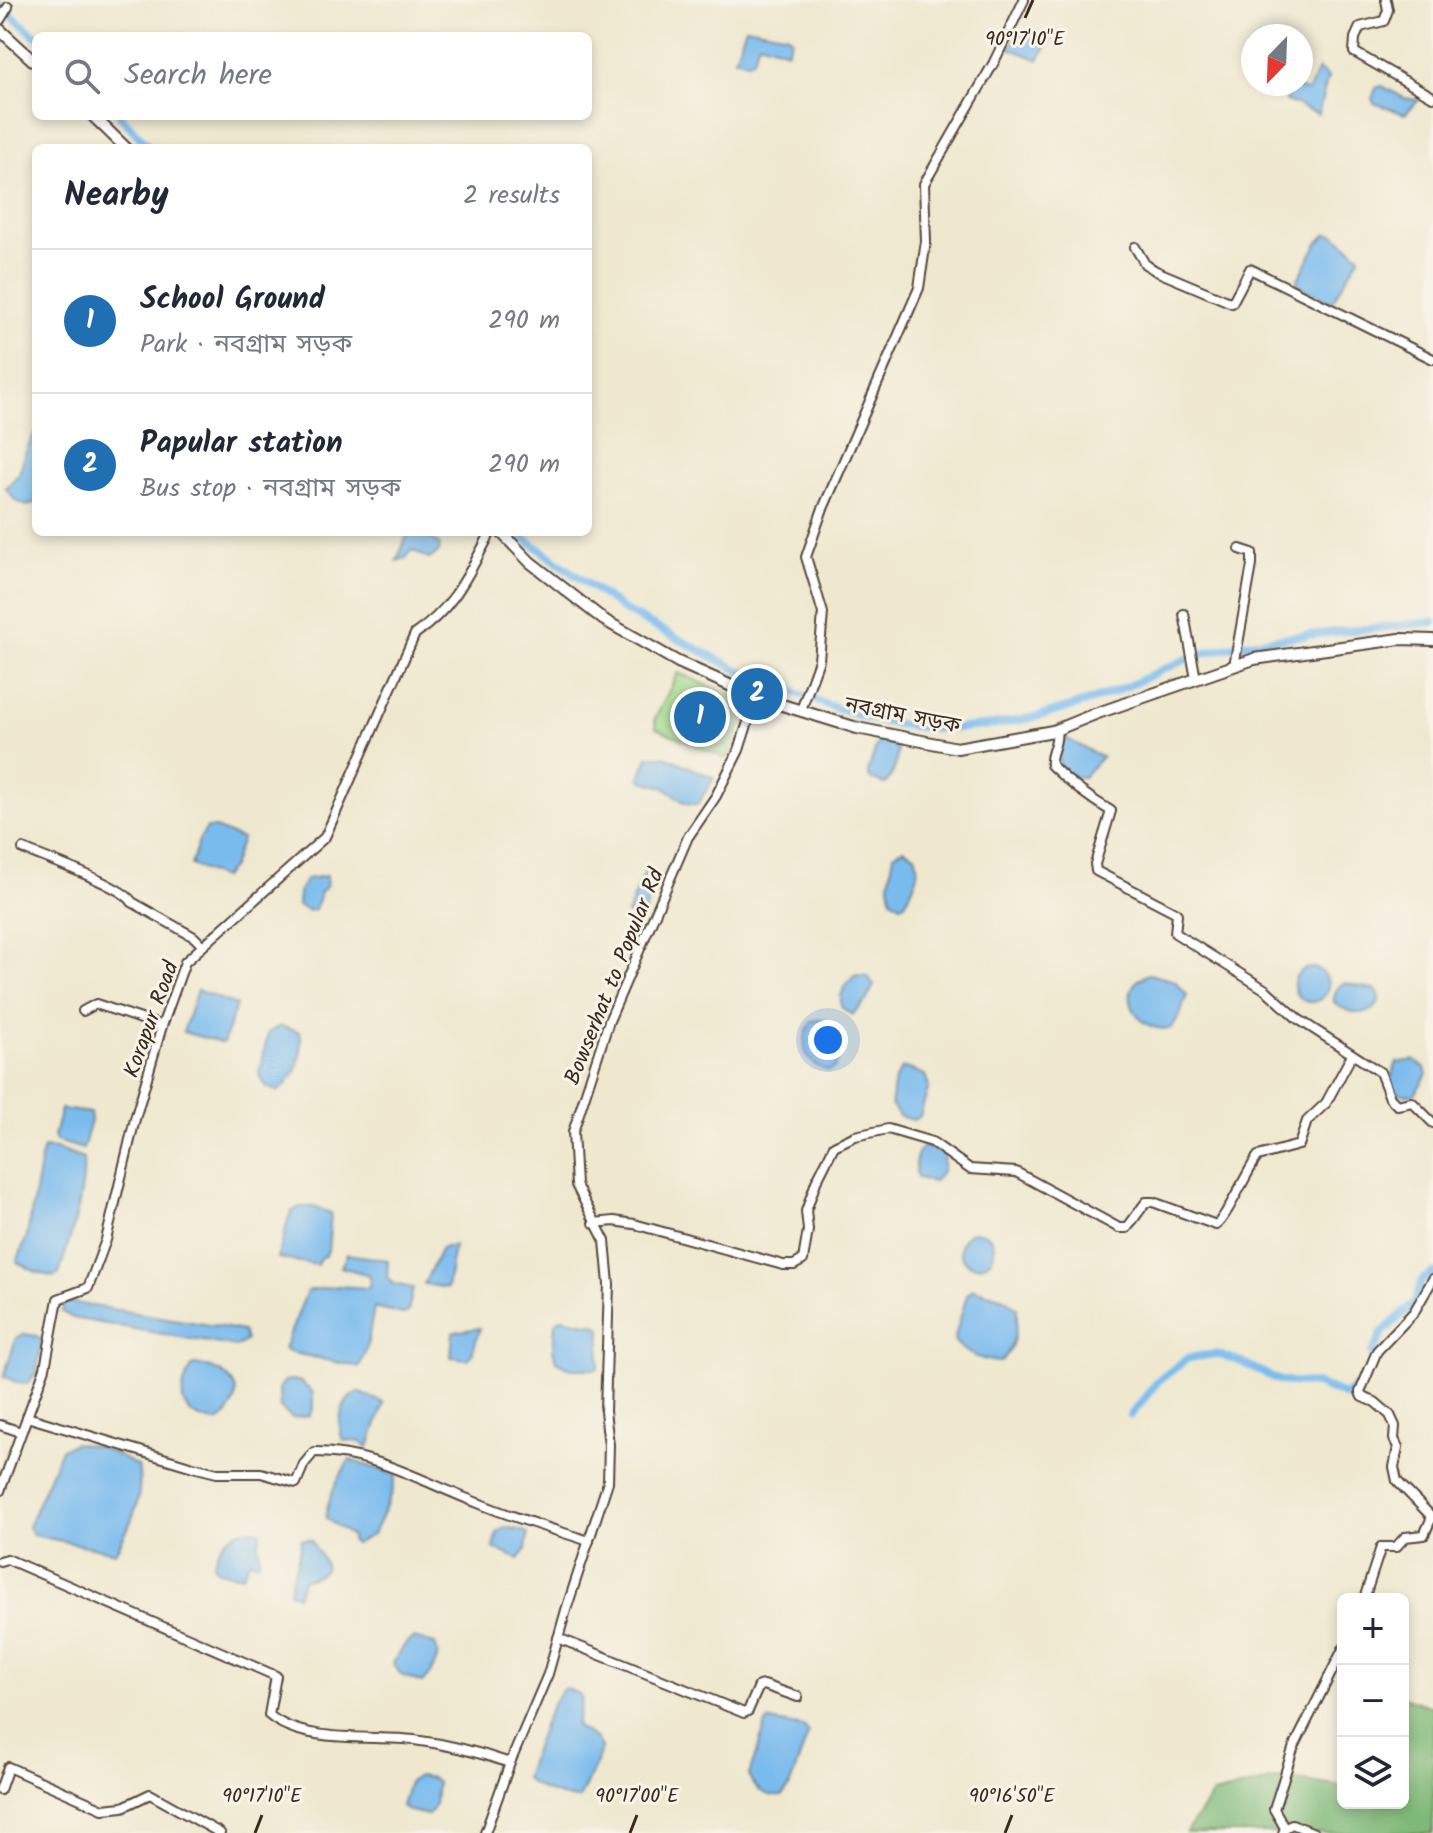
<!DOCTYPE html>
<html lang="en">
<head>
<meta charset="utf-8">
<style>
  :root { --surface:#fff; --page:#f6f6f7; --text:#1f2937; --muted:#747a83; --line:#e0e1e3; --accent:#1f6fb2 }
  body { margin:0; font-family:Kalam,"Noto Sans Bengali",sans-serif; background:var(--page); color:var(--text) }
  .controls { position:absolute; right:24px; bottom:24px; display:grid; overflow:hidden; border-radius:12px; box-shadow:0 4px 12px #0003 }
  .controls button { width:72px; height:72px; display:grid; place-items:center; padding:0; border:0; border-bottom:2px solid var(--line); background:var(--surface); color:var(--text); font:40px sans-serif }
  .compass { position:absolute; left:1241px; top:24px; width:72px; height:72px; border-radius:50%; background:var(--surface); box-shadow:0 4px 12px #0003; rotate:203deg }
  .you { position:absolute; left:828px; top:1040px; width:28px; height:28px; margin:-20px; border:6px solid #fff; border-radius:50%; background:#1a73e8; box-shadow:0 0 0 12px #1a73e833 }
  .badge { display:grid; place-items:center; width:52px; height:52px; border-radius:50%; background:var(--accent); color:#fff; font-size:26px; font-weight:700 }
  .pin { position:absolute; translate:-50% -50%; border:4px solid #fff; box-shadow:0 2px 8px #0006 }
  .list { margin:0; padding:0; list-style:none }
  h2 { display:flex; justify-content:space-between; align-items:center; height:104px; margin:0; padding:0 32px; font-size:34px }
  h2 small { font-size:26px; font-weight:400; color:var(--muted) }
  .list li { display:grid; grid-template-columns:52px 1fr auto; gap:24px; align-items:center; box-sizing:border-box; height:144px; padding:0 32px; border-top:2px solid var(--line) }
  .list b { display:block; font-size:30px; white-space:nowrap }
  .list p { margin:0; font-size:26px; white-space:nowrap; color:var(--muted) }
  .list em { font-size:26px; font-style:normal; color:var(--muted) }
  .icon { flex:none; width:44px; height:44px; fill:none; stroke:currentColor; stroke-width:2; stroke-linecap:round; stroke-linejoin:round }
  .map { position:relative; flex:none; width:1433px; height:1833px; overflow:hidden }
  .search { position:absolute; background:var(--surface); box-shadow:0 4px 12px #0003; left:32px; top:32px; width:560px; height:88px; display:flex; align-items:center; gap:20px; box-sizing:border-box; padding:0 28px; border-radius:12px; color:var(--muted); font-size:30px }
  .panel { position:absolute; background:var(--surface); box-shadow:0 4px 12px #0003; left:32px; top:144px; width:560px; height:392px; border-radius:12px }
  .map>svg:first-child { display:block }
  .green { fill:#9fd98b; stroke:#6d8254; stroke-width:2 }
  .forest { fill:#7fb977; stroke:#5d724a; stroke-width:2 }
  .water { fill:#7abbee; stroke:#5a7286; stroke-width:2 }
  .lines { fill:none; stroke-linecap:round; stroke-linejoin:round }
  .canal { stroke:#7abbee; stroke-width:8 }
  .minor-casing { stroke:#564639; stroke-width:12 }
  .major-casing { stroke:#564639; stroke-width:14 }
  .minor { stroke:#fff; stroke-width:8 }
  .major { stroke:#fff; stroke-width:10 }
  .ticks { fill:none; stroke:#3b2a1e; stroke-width:3 }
  .labels { text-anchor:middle; stroke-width:6; stroke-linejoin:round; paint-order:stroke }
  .street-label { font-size:22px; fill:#3b2a1e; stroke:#f7f3e8 }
  .ticks-label { font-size:20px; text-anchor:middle; fill:#3b2a1e; stroke:#f7f3e8; stroke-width:6; stroke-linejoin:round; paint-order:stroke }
</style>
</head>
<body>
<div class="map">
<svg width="1433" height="1833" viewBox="0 0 1433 1833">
  <rect width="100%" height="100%" fill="#f7f3e8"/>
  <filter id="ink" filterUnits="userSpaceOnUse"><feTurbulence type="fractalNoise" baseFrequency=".0125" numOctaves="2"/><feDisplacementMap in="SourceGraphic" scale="16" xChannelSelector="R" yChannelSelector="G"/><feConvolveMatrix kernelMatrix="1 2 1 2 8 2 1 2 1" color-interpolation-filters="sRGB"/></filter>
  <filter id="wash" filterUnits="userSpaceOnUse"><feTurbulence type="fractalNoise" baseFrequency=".006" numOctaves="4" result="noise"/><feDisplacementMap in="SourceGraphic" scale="32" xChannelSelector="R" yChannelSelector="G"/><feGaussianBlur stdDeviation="1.8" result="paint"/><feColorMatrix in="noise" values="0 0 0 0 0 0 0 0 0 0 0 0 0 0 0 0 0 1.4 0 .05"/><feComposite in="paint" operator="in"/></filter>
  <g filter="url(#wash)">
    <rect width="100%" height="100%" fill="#efe8cf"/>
    <polygon class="green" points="678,673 748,702 749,705 729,755 725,758 656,728 655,719"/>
    <polygon class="forest" points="1403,1697 1433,1707 1433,1833 1186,1833 1213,1794 1284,1778 1343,1787 1343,1803 1403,1803"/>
    <g class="water">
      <polygon points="746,27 789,35 792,39 787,51 759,42 753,59 748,62 735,58"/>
      <polygon points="1028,32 1040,33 1051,38 1039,60 1009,48 1019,34"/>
      <polygon points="1318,69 1328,77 1318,114 1286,101 1291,85 1305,91 1309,90"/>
      <polygon points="1382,86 1404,98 1419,100 1405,114 1374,103 1372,99 1376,88"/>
      <polygon points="1327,234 1335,235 1360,256 1334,299 1329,302 1298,285 1297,281 1317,244"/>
      <polygon points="36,431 36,502 27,506 15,500 6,488 19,474 26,451"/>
      <path d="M 408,532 C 422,532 429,537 440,545 L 439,552 L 429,559 L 412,550 L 406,558 L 397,561 Z"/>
      <path d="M 1065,738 L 1102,757 L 1083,777 C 1056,778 1053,757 1065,738 Z"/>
      <path d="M 883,740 L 895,743 C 901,754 894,775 885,784 L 870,779 L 868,772 L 878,741 Z"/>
      <path d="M 654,756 L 667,757 L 714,778 L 698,804 C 684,806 679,797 668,790 C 661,784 650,785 642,780 L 640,777 L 648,757 Z"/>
      <polygon points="207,828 215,828 242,839 232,867 222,878 191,865 199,840"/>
      <path d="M 903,849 L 915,855 C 922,872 913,888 905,903 L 901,905 L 891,899 L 889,883 L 894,854 Z"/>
      <polygon points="646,870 657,876 644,914 641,919 627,914"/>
      <polygon points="327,876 326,887 319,893 320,897 315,909 309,911 298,906 299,891 306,879"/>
      <circle cx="1311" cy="985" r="17"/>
      <path d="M 1149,974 L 1175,981 L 1187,995 L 1180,1015 L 1171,1028 C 1135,1035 1113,986 1149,974 Z"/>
      <polygon points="855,975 867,976 874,985 866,1001 852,1015 841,1007 841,996 844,988"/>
      <path d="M 1344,983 L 1376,990 L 1380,997 C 1376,1020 1347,1015 1334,1002 C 1334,993 1336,987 1344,983 Z"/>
      <polygon points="197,990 236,1005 223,1043 183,1032"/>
      <path d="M 821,1019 C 854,1031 845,1042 835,1068 L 829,1071 C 803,1064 798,1043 812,1021 Z"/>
      <path d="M 280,1026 L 300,1032 C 304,1055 297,1078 278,1091 L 266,1087 L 259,1074 L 268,1033 Z"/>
      <path d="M 1414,1060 L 1425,1068 L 1427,1074 L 1415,1094 C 1391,1098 1386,1082 1397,1063 Z"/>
      <polygon points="906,1068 925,1075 929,1086 920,1116 913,1120 899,1116 891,1105 895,1079 901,1069"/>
      <polygon points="61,1109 90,1113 91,1121 83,1149 56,1141 54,1136"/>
      <path d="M 922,1147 L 938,1149 L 944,1156 L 942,1172 L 934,1182 L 918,1178 C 913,1168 915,1156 922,1147 Z"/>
      <path d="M 43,1148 L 56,1149 L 83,1159 C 86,1193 69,1241 59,1274 L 54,1277 L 36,1272 L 17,1262 L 27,1236 Z"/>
      <polygon points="300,1207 313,1207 331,1213 328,1251 325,1256 321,1257 317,1265 278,1258 289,1217 292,1211"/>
      <circle cx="977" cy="1249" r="17"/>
      <polygon points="454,1246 447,1288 424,1284 441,1248"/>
      <polygon points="347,1254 388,1260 387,1277 393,1284 413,1288 408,1312 403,1314 374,1307 367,1347 359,1367 289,1352 284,1349 307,1291 337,1286 369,1288 370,1275 341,1267"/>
      <path d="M 973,1289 L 1004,1298 L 1017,1308 C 1018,1326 1014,1351 1000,1362 C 984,1361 963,1354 954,1340 L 967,1295 Z"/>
      <polygon points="68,1302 222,1327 243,1331 246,1340 236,1347 73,1318 62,1312 64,1303"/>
      <polygon points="561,1318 597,1325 601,1329 599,1367 596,1369 571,1369 556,1361 553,1349 555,1323"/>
      <polygon points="480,1328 472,1354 467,1359 451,1357 453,1332"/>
      <polygon points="24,1334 37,1336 42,1341 36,1373 27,1384 16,1382 4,1376 16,1338"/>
      <path d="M 193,1365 C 215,1366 247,1380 232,1407 C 228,1412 225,1419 219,1421 C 213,1423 206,1420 200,1418 C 175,1408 181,1384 193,1365 Z"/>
      <polygon points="293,1380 301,1382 313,1393 313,1409 309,1416 292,1418 280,1408 279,1388 285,1381"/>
      <path d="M 358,1392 L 384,1403 L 370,1444 L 366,1448 L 361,1442 L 343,1440 C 336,1424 341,1400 358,1392 Z"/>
      <path d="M 75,1443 L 100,1447 L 138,1466 C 144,1497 131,1526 115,1552 L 33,1535 L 28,1527 L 61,1449 Z"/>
      <path d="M 350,1460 L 396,1475 L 392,1494 L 373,1534 L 355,1544 L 351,1540 L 351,1536 L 326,1518 C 327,1499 339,1475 350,1460 Z"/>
      <polygon points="505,1527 525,1532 528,1535 526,1550 519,1559 494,1549 497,1533"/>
      <path d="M 253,1529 L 261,1532 L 258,1546 L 260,1559 L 258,1563 L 250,1560 L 242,1576 L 219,1571 L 213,1565 C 218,1543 231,1530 253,1529 Z"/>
      <path d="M 301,1539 L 311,1540 C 325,1567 338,1569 303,1580 L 297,1596 L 289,1591 C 292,1572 301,1558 301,1539 Z"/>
      <path d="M 414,1638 L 435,1644 C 442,1657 432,1673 422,1683 L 401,1675 L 393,1663 L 406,1643 Z"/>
      <path d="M 565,1688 L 579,1694 L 582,1699 L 576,1726 L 596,1739 L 601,1747 L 598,1759 L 579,1799 C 562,1798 537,1790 525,1778 C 531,1760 550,1697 565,1688 Z"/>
      <path d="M 769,1721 L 803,1727 L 809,1732 L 789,1787 L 782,1796 C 769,1798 751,1789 749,1775 L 766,1724 Z"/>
      <polygon points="418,1776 432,1778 437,1782 435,1804 428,1815 406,1810 402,1806 409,1782"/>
    </g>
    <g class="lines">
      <g class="canal">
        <polyline points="0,6 36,36"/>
        <polyline points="120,116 150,148"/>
        <polyline points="516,532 625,611 744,673 802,695"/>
        <path d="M 810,698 C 918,745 1008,733 1116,691 C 1146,679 1173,662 1205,653 C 1279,634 1357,631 1433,622"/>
        <polyline points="1372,1354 1382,1333 1415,1302 1422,1280 1433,1273"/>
        <polyline points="1131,1415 1158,1381 1188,1358 1216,1354 1239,1361 1280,1381 1316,1384 1344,1395 1360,1384 1362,1378"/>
      </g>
    </g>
  </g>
  <g filter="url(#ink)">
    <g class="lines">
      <defs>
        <g id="minor">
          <polyline points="1386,0 1388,10 1384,21 1360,27 1355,38 1354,52 1433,97"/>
          <polyline points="0,20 8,7"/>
          <polyline points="1135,247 1145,264 1156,271 1232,303 1250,269 1433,359"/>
          <polyline points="1184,614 1196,679"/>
          <polyline points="1234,666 1252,565 1252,553 1240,549"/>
          <polyline points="801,710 819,660 823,613 806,557 822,511 919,288 926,241 924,184 993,64 1024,0"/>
          <path d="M 1056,730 C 1059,744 1049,753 1051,765 C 1069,783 1089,798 1111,811 L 1095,864 L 1096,871 L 1175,912 L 1177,914 L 1175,933 L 1266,990 L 1298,1019 L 1380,1072 L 1390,1098 L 1397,1105 L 1412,1102 L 1433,1123"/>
          <path d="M 23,849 C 45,858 123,886 132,902 L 194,937 L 203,946"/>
          <polyline points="83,1011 96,1004 162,1026"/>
          <path d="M 594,1223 L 614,1221 L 634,1224 L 783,1265 L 794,1265 L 803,1260 L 808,1230 L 806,1211 L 816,1182 L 834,1146 L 855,1136 L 888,1129 L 932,1142 L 970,1169 L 1016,1172 L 1119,1228 L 1127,1228 L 1146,1202 L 1153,1202 L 1216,1225 C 1227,1217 1247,1171 1258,1156 L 1299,1145 L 1307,1121 L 1326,1103 L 1352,1055"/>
          <path d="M 27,1417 L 193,1467 L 217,1473 L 261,1473 L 296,1483 L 304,1464 L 314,1452 C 372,1451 425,1483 478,1503 C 514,1518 552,1529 589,1541"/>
          <polyline points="0,1425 21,1432"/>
          <path d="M 0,1491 L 45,1368 L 58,1299 L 88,1288 L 106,1240 L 135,1119 L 162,1026 L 185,962 L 325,837 L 415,634 C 456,606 468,574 491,532"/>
          <path d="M 0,1561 L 7,1559 L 276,1676 L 269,1715 C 303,1744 371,1735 414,1740 C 447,1744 478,1752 510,1763"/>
          <polyline points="1364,1599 1381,1547 1396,1547 1405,1537 1424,1535 1432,1517 1397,1481 1394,1467 1398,1447 1394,1439 1395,1426 1390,1415 1375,1402 1362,1397 1360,1392 1377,1351 1414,1312 1433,1279"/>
          <polyline points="558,1638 744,1713 748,1711 759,1686 764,1685 798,1697"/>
          <polyline points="0,1790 8,1767 103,1809 123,1807 150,1794 220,1833"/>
          <polyline points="1285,1828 1274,1809 1293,1749 1343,1649"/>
          <polyline points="485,1833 510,1763 548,1674 566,1610 608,1482 609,1445 605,1411 609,1284 605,1241 576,1185 573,1132 609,1021 688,837 716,796 739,750 756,697"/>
          <polyline points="1283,1833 1285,1828 1292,1824 1314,1833"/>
        </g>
        <g id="major">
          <polyline points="0,30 36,63"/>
          <polyline points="93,116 126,148"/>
          <polyline points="501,532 530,562 604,620 678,662 756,697 857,728 957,748 1053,731 1095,714 1254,659 1400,639 1433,640"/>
        </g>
      </defs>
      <use href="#minor" class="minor-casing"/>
      <use href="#major" class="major-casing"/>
      <use href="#minor" class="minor"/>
      <use href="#major" class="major"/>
    </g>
  </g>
  <path class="ticks" d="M 1025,18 L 1033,0M 255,1833 L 262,1815M 630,1833 L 637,1815M 1005,1833 L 1012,1815"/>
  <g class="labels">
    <g class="street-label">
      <text transform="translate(903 714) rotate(11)" y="8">নবগ্রাম সড়ক</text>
      <text transform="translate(613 976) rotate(-68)" y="8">Bowserhat to Popular Rd</text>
      <text transform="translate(150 1019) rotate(-70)" y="8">Korapur Road</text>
    </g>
  </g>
  <g class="ticks-label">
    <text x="1025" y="45">90°17'10"E</text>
    <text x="262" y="1802">90°17'10"E</text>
    <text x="637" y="1802">90°17'00"E</text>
    <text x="1012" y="1802">90°16'50"E</text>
  </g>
</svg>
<div class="controls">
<button>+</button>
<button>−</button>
<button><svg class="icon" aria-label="layers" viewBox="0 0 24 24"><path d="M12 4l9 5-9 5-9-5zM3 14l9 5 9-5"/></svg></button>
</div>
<svg class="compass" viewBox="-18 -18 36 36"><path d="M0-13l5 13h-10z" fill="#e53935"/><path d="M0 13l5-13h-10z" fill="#747a83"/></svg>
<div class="you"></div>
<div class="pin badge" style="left:700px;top:717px">1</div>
<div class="pin badge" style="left:757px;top:694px">2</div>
<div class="search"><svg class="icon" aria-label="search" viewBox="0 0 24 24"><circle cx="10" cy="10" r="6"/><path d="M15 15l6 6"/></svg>Search here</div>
<section class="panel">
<h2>Nearby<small>2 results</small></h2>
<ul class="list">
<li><span class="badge">1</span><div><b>School Ground</b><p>Park · নবগ্রাম সড়ক</p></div><em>290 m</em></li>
<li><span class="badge">2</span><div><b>Papular station</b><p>Bus stop · নবগ্রাম সড়ক</p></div><em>290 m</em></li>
</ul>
</section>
</div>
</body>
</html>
